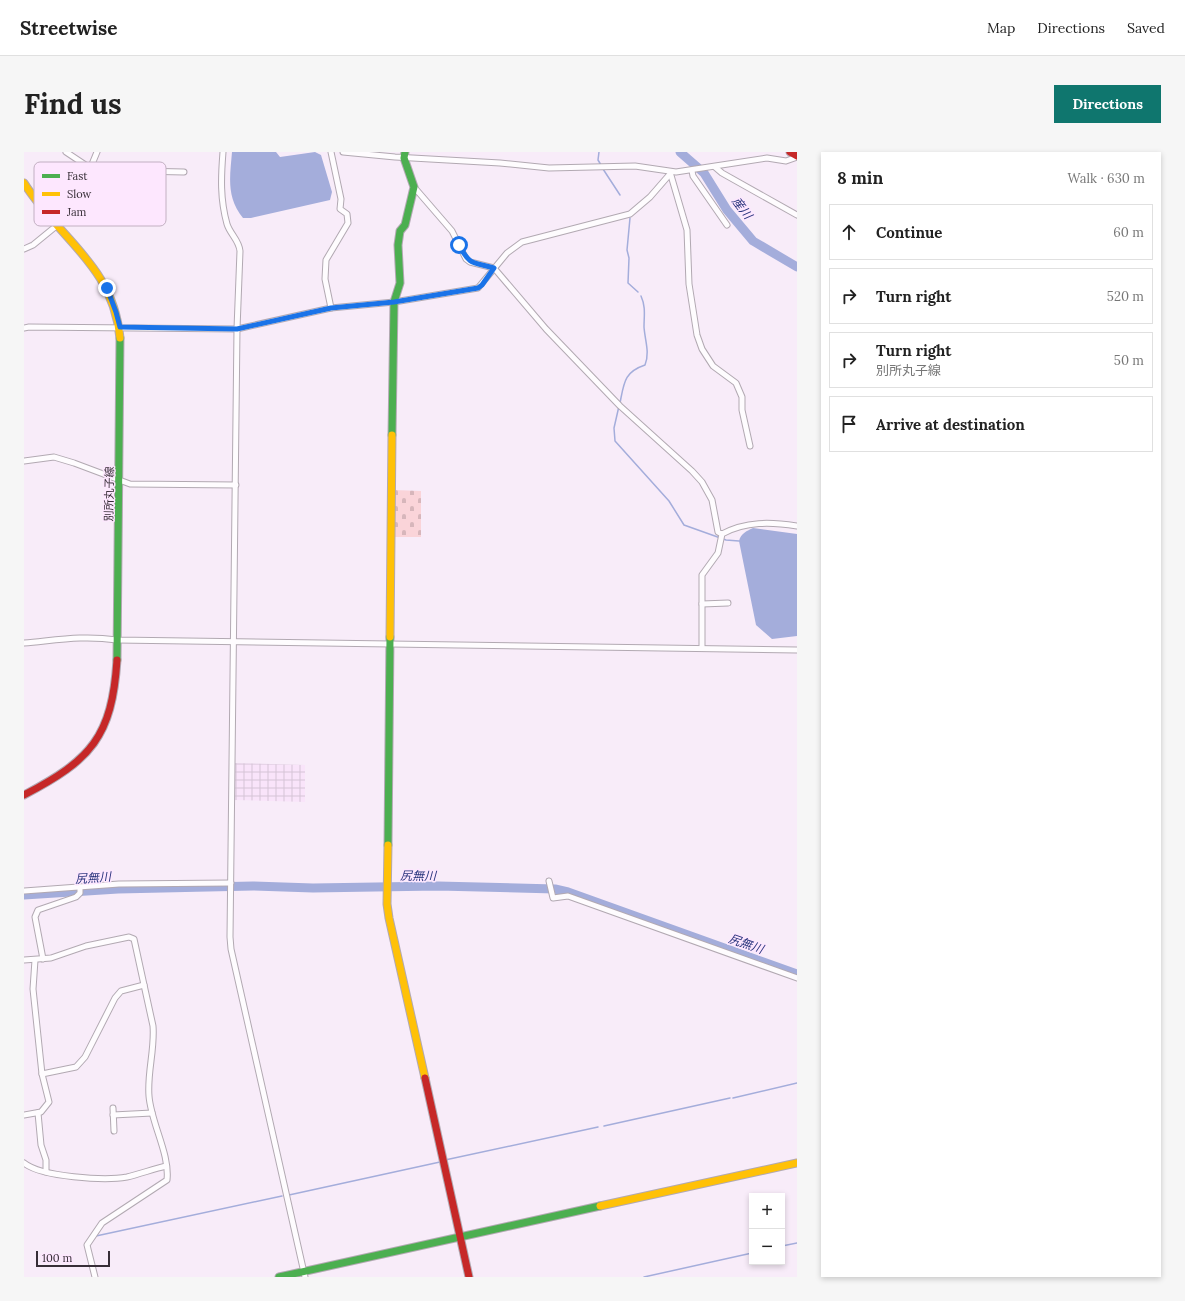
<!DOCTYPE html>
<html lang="en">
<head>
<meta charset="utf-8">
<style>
  :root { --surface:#fff; --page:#f6f6f6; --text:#222; --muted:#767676; --line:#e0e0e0; --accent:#0f766e }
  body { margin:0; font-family:Lora,"Noto Sans JP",serif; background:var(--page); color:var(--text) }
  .controls { position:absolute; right:12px; bottom:12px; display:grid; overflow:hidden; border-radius:0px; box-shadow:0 2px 6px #0003 }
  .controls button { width:36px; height:36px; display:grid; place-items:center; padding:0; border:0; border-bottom:1px solid var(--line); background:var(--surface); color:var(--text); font:20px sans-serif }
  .scale { position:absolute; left:12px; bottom:10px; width:74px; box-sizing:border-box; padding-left:4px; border:2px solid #372e37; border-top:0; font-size:11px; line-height:14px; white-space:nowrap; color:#372e37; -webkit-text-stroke:3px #fde7fe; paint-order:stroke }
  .stop { position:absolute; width:12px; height:12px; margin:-9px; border:3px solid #1a73e8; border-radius:50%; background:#fff }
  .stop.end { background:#1a73e8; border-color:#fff; box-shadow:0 1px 4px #0008 }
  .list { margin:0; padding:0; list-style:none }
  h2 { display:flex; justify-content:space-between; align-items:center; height:52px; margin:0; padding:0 16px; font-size:17px }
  h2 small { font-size:13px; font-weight:400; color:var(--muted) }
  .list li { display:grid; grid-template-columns:26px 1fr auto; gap:12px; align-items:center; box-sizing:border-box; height:56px; margin:0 8px 8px; padding:0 8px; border:1px solid var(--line); border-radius:0px }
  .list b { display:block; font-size:15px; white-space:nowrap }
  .list p { margin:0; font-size:13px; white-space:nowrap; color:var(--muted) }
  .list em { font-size:13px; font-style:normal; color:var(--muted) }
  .icon { flex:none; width:22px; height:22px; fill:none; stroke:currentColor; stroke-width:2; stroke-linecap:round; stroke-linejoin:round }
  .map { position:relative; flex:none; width:773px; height:1125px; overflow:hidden; border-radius:0px }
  header { display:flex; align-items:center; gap:24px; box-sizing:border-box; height:56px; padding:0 20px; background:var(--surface); border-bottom:1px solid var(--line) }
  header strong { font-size:19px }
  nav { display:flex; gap:22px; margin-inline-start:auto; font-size:14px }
  .intro { display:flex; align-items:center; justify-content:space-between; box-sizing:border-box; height:96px; padding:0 24px }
  h1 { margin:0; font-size:28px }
  .button { padding:10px 18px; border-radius:0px; background:var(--accent); color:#fff; font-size:14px; font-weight:700 }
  main { display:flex; gap:24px; padding:0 24px }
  aside { flex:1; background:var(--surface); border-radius:0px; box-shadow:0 2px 6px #0003 }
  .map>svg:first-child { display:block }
  .industrial { fill:url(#industrial-grid) }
  .cemetery { fill:url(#cemetery-stones) }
  .water { fill:#a4addb }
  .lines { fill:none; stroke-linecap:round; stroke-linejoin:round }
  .stream { stroke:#a4addb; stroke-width:1.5 }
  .river { stroke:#a4addb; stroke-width:9 }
  .street-casing { stroke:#b2a9b2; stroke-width:7 }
  .fast-casing { stroke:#b2a9b2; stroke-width:9 }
  .slow-casing { stroke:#b2a9b2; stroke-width:9 }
  .jam-casing { stroke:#b2a9b2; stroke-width:9 }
  .street { stroke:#fefcfe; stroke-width:5 }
  .fast { stroke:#4caf50; stroke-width:7 }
  .slow { stroke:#ffc107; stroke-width:7 }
  .jam { stroke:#c62828; stroke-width:7 }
  .route { stroke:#1a73e8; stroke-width:5 }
  .labels { text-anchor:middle; stroke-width:3; stroke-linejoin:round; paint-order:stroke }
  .street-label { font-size:11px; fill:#372e37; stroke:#fde7fe }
  .water-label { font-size:12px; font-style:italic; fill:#28347c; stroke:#fde7fe }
  .key { fill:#fde7fe; stroke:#c2b0c2; stroke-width:1 }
  .key-label { font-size:11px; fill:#372e37 }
</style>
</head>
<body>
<header>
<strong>Streetwise</strong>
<nav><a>Map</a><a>Directions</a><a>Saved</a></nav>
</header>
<div class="intro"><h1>Find us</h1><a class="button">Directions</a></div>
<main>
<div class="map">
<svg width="773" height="1125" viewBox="0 0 773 1125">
  <defs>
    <pattern id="industrial-grid" width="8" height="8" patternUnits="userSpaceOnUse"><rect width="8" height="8" fill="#f9e4fa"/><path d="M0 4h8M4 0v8" fill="none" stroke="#d6c4d7"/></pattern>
    <pattern id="cemetery-stones" width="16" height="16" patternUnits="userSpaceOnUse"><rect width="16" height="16" fill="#fad4d9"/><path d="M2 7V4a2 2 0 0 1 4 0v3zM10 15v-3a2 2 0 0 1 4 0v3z" fill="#d7b6bb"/></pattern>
  </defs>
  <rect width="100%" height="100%" fill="#f8ecf9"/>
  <polygon class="industrial" points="210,611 281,613 281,650 210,648"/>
  <polygon class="cemetery" points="370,338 397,339 397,385 370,385"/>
  <g class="water">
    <path d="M 208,0 L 252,0 L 256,5 L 291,0 L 297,3 L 308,40 L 306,48 L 227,66 L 219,66 C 202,45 206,25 208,0 Z"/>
    <path d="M 729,376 L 773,382 L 773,484 L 748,487 L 732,473 L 715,389 C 717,381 723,379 729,376 Z"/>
  </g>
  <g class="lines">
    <g class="stream">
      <polyline points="575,0 574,8 577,13"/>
      <polyline points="579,17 596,43"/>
      <polyline points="606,66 603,98 605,106 604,131 614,140"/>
      <path d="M 596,251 C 600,231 600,220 621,213 C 626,200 621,189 620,175 C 620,164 622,155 617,144"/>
      <polyline points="595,254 590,276 591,289 645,349 660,373 702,388 715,389"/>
      <polyline points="709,946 773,931"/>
      <polyline points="580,974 706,946"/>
      <polyline points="421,1008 574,975"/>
      <polyline points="265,1043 416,1010"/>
      <polyline points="72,1084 258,1044"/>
      <polyline points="758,1094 773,1091"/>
      <polyline points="620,1125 728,1101"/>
    </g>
    <g class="river">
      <polyline points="656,0 680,21 703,58 729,89 773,115"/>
      <polyline points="0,743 94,737 229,734 289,736 414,734 531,737 544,740 773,822"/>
    </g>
    <defs>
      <g id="street">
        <polyline points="42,0 69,18 160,20"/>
        <path d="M 199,0 C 197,25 196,47 203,72 C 206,82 215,88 216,99 L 213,177 L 206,785 L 207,797 L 281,1125"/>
        <polyline points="319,0 371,5 476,11 525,16 611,14 652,20 743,6 762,9 773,5"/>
        <polyline points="691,15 698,21 773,63"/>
        <polyline points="66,17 73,0"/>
        <polyline points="668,19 669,24 703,73"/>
        <polyline points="646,20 663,78 665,132 673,183 678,197 689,214 712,231 718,245 718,258 726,294"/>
        <polyline points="390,35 428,79 442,107 446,110 470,116 522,177 596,254 668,319 678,330 688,348 694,380 698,382"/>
        <polyline points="0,97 9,93 42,66 69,18"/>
        <polyline points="307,156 301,127 302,108 324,71 323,62 316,57 317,47 307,0"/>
        <polyline points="0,176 5,175 213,177 307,156 370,150 454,136 483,101 498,90 606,62 626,45 646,22"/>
        <polyline points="0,309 30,305 50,311 106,332 212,333"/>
        <polyline points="678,452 704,451"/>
        <path d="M 0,491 C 34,488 59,483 93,488 L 773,498"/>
        <path d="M 678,496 L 678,423 L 694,401 L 698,382 C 722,369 747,370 773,374"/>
        <polyline points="525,729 529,746 544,744 773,826"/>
        <polyline points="0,739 95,732 207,731"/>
        <polyline points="19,807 11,765 14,758 52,745 56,741 56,735"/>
        <path d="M 0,808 L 27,806 L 62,794 L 105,785 L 110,787 L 129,874 C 131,897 123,921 125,944 C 127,971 146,1002 143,1028 L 78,1071 L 63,1093 L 71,1125"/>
        <polyline points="11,808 9,837 18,922"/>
        <polyline points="89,956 90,979"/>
        <polyline points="14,961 17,993 22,1008 22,1020"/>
        <polyline points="0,963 17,960 25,950 18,922 52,915 61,905 91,846 97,839 120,833"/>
        <polyline points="89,963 128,961"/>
        <path d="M 0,1011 C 17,1025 81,1029 103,1025 C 116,1022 129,1017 142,1014"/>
      </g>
      <g id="fast">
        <polyline points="368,283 370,150 376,131 374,93 376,79 381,73 390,35 380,6 381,0"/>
        <polyline points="93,508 96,186"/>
        <polyline points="364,693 366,485"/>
        <polyline points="255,1125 576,1054"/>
      </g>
      <g id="slow">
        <path d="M 0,31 C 36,88 89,113 96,186"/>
        <polyline points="366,485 368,283"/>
        <polyline points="364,693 363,752 365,766 401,926"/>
        <polyline points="576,1054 773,1011"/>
      </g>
      <g id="jam">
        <polyline points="766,0 773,4"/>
        <path d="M 0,643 C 67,608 88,585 93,508"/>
        <polyline points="401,926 445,1125"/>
      </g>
    </defs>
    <use href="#street" class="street-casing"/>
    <use href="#fast" class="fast-casing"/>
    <use href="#slow" class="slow-casing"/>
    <use href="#jam" class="jam-casing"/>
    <use href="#street" class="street"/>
    <use href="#fast" class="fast"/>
    <use href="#slow" class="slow"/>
    <use href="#jam" class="jam"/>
  </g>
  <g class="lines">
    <path class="route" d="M 83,136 L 92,160 L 96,175 L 213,177 L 307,156 L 370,150 L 454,136 L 458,133 L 470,116 C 449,110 446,114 435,93"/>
  </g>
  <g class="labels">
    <g class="street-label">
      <text transform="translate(85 342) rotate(-89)" y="4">別所丸子線</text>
    </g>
    <g class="water-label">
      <text transform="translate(718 56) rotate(52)" y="4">産川</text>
      <text transform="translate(394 724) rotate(1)" y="4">尻無川</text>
      <text transform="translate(69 726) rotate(-4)" y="4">尻無川</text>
      <text transform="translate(722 792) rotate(19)" y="4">尻無川</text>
    </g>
  </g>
  <rect x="10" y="10" width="132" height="64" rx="6" class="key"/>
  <rect x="18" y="22" width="18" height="4" fill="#4caf50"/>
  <rect x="18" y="40" width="18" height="4" fill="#ffc107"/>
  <rect x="18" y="58" width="18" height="4" fill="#c62828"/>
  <g class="key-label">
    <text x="43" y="28">Fast</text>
    <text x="43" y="46">Slow</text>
    <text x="43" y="64">Jam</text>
  </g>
</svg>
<div class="controls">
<button>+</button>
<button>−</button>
</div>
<div class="scale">100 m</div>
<div class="stop" style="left:435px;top:93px"></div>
<div class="stop end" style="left:83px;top:136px"></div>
</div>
<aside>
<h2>8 min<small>Walk · 630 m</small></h2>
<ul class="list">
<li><svg class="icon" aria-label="ahead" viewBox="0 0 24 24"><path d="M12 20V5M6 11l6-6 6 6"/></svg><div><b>Continue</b></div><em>60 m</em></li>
<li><svg class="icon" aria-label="right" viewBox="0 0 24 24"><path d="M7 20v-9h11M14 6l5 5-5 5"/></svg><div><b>Turn right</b></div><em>520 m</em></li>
<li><svg class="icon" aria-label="right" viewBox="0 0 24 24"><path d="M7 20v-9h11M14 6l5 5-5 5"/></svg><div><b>Turn right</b><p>別所丸子線</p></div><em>50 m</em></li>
<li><svg class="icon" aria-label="arrive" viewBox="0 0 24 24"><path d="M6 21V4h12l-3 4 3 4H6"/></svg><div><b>Arrive at destination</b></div></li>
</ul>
</aside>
</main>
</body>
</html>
